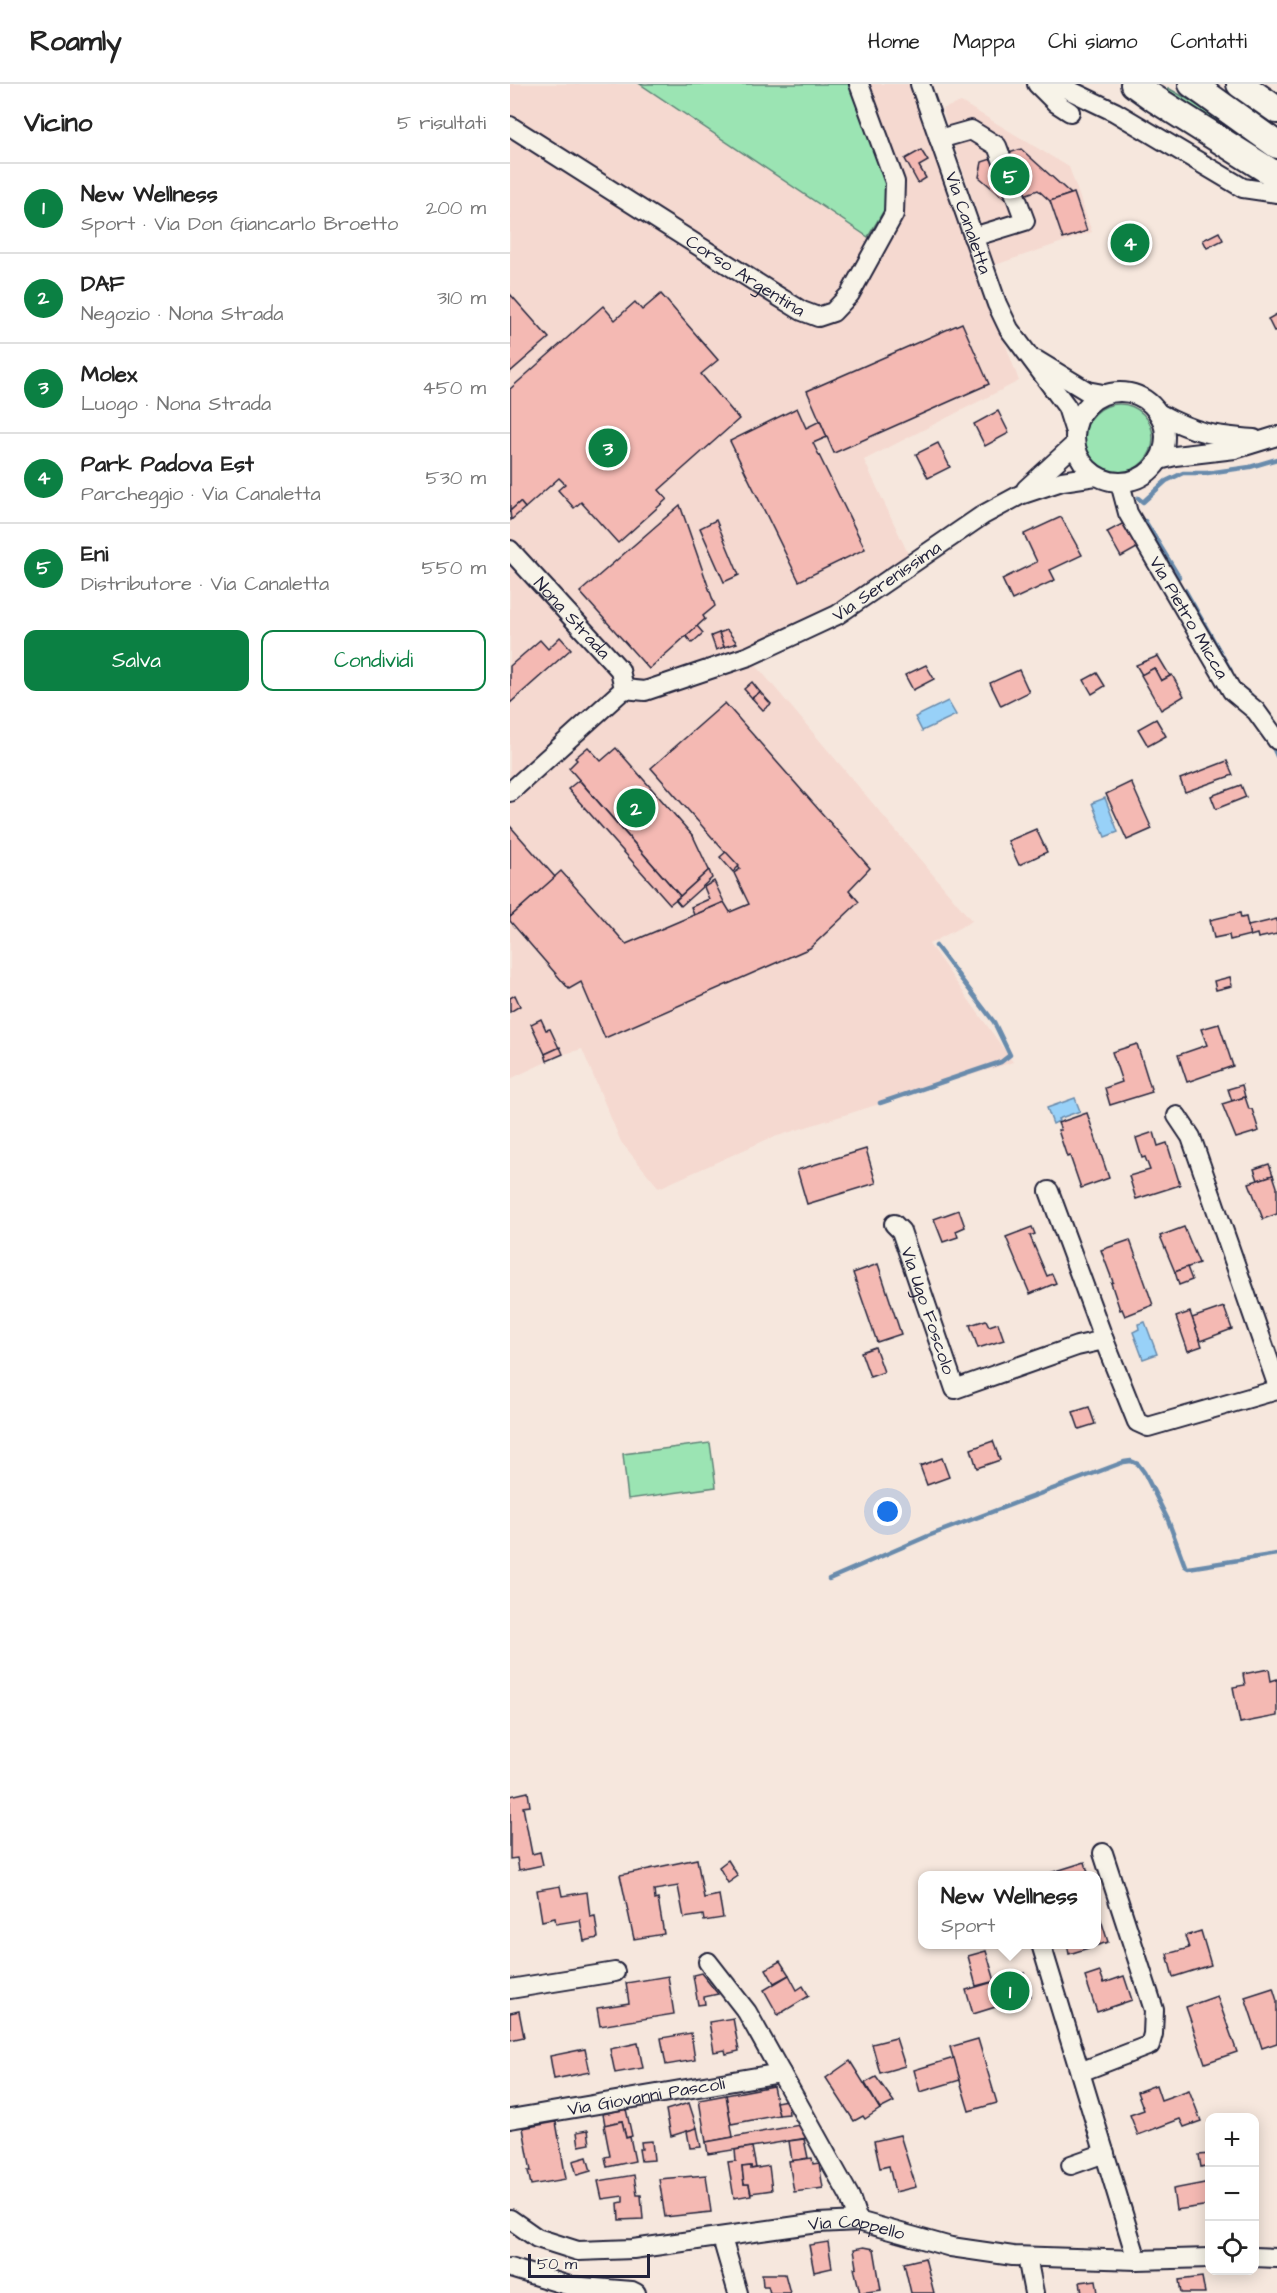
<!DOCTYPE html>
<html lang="it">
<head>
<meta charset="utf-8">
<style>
  :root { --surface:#fff; --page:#f2f2f2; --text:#222; --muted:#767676; --line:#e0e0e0; --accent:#0b8043 }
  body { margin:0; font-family:"Architects Daughter",sans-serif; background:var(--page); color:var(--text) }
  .controls { position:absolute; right:18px; bottom:18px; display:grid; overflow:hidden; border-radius:12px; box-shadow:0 3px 15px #0003 }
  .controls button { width:54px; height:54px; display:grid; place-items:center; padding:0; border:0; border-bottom:2px solid var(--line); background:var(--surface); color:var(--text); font:30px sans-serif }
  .scale { position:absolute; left:18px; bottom:15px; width:122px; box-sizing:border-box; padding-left:6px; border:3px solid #22223b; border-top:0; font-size:16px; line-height:21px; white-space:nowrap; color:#22223b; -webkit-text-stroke:4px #f7f3e8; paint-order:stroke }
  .you { position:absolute; left:378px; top:1428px; width:21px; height:21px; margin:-15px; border:4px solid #fff; border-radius:50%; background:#1a73e8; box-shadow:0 0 0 9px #1a73e833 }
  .badge { display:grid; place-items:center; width:39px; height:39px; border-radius:50%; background:var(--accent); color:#fff; font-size:20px; font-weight:700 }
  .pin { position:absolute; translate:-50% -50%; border:3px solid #fff; box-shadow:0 2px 6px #0006 }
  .popup { position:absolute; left:408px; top:1787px; width:183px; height:78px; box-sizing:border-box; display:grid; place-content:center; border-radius:12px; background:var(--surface); filter:drop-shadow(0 2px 4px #0005); font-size:20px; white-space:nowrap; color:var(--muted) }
  .popup b { font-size:22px; color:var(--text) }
  .popup::after { content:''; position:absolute; left:50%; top:100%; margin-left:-12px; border:12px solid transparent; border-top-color:var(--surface) }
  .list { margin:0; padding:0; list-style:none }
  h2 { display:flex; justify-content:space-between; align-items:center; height:78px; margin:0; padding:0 24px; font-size:26px }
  h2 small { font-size:20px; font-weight:400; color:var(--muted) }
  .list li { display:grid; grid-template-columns:39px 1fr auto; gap:18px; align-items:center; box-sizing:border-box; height:90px; padding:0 24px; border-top:2px solid var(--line) }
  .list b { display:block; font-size:22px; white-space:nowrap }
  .list p { margin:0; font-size:20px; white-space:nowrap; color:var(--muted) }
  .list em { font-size:20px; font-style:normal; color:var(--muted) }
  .actions { display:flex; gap:12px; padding:18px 24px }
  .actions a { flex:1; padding:14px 0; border:2px solid var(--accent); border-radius:12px; text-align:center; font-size:21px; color:var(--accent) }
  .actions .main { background:var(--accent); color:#fff }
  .icon { flex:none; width:33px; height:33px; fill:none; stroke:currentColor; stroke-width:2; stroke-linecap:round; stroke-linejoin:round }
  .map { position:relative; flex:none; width:767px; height:2209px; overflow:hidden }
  header { display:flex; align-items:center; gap:36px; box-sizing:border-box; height:84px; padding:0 30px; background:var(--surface); border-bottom:2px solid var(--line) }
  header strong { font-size:28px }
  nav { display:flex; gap:33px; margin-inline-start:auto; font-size:21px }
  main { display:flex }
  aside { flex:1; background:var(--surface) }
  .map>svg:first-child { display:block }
  .built { fill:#f5d9d0 }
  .green { fill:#9be4b3; stroke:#5e8377; stroke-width:1.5 }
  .water { fill:#98d1f8; stroke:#698bac; stroke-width:1.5 }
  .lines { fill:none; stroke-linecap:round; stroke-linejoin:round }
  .stream { stroke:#698bac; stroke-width:4.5 }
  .building { fill:#f4b9b3; stroke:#22223b; stroke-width:1.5 }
  .minor-casing { stroke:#22223b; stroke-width:22 }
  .highway-casing { stroke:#22223b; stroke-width:30 }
  .minor { stroke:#f7f3e8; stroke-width:18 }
  .highway { stroke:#f7f3e8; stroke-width:26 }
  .labels { text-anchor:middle; stroke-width:4.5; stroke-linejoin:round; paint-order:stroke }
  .street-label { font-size:18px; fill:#22223b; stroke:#f7f3e8 }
</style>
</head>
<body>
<header>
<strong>Roamly</strong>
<nav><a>Home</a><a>Mappa</a><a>Chi siamo</a><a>Contatti</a></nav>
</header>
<main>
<aside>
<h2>Vicino<small>5 risultati</small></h2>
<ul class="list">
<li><span class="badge">1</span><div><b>New Wellness</b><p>Sport · Via Don Giancarlo Broetto</p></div><em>200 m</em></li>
<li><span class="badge">2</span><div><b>DAF</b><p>Negozio · Nona Strada</p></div><em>310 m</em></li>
<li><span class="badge">3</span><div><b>Molex</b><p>Luogo · Nona Strada</p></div><em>450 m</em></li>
<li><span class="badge">4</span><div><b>Park Padova Est</b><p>Parcheggio · Via Canaletta</p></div><em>530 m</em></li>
<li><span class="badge">5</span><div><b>Eni</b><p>Distributore · Via Canaletta</p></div><em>550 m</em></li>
</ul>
<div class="actions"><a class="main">Salva</a><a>Condividi</a></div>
</aside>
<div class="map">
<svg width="767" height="2209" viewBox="0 0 767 2209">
  <rect width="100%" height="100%" fill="#f6e7dd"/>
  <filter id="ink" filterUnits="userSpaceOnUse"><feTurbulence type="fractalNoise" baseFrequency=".0167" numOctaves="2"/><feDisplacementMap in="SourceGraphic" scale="12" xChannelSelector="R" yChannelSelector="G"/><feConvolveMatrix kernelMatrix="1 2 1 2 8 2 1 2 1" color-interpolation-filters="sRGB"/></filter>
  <g filter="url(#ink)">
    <g class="built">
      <polygon points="0,0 400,0 509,297 354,376 403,480 240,574 462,837 419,860 503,978 258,1055 149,1104 111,1058 72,965 51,971 0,995"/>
      <polygon points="451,18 559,83 582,148 485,181 432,25"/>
    </g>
    <g class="green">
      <polygon points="130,0 341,0 376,97 376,123 358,153"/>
      <polygon points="658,4 767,66 767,81 652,10"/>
      <circle cx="609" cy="354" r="34"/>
      <polygon points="200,1359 206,1403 118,1415 113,1370"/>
    </g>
    <g class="water">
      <polygon points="438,617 446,631 412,647 405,633"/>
      <polygon points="595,714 608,748 595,753 582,719"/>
      <polygon points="565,1014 570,1027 548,1035 549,1037 543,1040 537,1024"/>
      <polygon points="635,1238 647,1270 633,1275 623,1248 629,1245 628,1240"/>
    </g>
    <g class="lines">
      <g class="stream">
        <polyline points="628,414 633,418 656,397 673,389 697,389 740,383 767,375"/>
        <polyline points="635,437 669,493"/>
        <polyline points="675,506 721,587"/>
        <polyline points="732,604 741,611"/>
        <polyline points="762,661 767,672"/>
        <polyline points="370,1019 491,978 500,971 484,938 426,862"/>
        <polyline points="319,1495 418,1452 614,1378 621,1377 628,1380 634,1388 658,1436 675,1482 678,1484 767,1470"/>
      </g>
    </g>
    <g class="building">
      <polygon points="511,65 561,110 540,117 528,106 497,117 469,93 472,78"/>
      <polygon points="411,66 418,77 409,82 416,94 408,99 395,75"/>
      <polygon points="564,109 577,147 553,155 540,117"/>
      <polygon points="709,148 713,156 697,164 693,156"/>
      <polygon points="0,210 39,254 0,288"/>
      <polygon points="151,210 208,276 191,290 229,335 149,406 157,415 108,459 71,418 64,424 48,406 55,400 49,394 15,424 10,418 0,427 0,305 93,222 105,236 125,218 132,226"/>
      <polygon points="767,230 767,246 764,247 758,235"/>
      <polygon points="452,239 479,300 324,369 297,307"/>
      <polygon points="287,324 296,344 310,337 317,353 303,359 355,465 289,497 220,357"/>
      <polygon points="488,327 499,349 475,362 464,340"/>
      <polygon points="428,359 440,383 418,394 406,370"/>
      <polygon points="10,418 15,424 1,436 0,427"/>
      <polygon points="170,421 205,522 193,532 195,535 139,585 70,508"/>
      <polygon points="551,433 572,471 540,486 545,496 502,516 492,495 527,478 514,450"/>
      <polygon points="206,436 229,491 214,498 190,444"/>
      <polygon points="614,439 627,464 611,473 597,448"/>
      <polygon points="187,542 193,549 182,559 176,552"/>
      <polygon points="217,546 227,559 214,563 209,549"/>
      <polygon points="209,549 214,563 206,566 201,552"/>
      <polygon points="50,553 61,565 0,619 0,582 30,556 38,565"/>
      <polygon points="648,572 660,592 651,597 644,584 632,591 626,581"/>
      <polygon points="416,581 424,595 403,606 395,591"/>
      <polygon points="644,584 651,597 662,591 674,612 651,626 631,591"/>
      <polygon points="509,586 519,608 491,622 480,599"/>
      <polygon points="587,589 595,602 582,610 574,596"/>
      <polygon points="242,598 250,608 242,614 234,605"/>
      <polygon points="250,608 261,620 253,626 242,614"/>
      <polygon points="215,619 360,784 339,806 349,818 300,864 95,954 71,898 59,905 0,837 0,833 51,787 116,860 214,818 220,828 239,820 224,789 230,785 141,684"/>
      <polygon points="646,635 656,652 638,662 628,645"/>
      <polygon points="78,663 91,677 106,664 183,752 199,786 170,812 59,684 67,676 65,674"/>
      <polygon points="717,677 723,691 675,708 670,695"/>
      <polygon points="69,696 170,812 160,820 58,705"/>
      <polygon points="621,698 642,745 617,756 596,710"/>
      <polygon points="731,701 736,713 706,725 701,712"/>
      <polygon points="0,742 45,793 0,833"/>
      <polygon points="526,745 537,768 509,781 498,757"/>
      <polygon points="216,768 229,782 223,788 210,773"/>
      <polygon points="199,786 202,794 171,822 166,816"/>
      <polygon points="204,797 214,818 184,831 181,823 199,815 194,803"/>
      <polygon points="730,829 731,834 736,833 740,851 720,856 719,851 704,854 700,836"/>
      <polygon points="767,835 767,850 748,854 747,850 740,852 738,842"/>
      <polygon points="720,893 722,902 706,906 704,897"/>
      <polygon points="5,911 10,922 0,928 0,914"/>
      <polygon points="31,935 36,946 40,945 49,964 35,970 21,940"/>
      <polygon points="709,940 723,982 677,998 668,971 697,961 691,945"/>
      <polygon points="627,960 642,1008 600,1021 595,1004 612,998 602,968"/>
      <polygon points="50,963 53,970 37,977 35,970"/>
      <polygon points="732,1001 735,1013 722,1017 718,1005"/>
      <polygon points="735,1013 739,1025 742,1025 749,1047 726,1054 712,1020"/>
      <polygon points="577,1029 599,1094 571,1104 560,1072 557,1073 548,1046 551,1046 548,1039"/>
      <polygon points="644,1048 648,1062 657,1059 670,1101 626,1115 619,1092 640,1086 635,1073 632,1074 626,1054"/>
      <polygon points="356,1065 366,1099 297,1120 287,1086"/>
      <polygon points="759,1080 763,1091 748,1096 744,1085"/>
      <polygon points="763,1091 767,1103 767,1130 753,1135 739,1099"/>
      <polygon points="449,1126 455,1143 446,1147 448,1153 433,1158 424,1135"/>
      <polygon points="522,1143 525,1150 520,1152 537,1192 542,1190 546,1199 520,1210 496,1153"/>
      <polygon points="674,1143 689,1179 665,1188 650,1152"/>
      <polygon points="620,1156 643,1221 615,1232 612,1225 610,1226 601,1199 603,1198 591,1166"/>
      <polygon points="368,1180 391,1250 367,1258 343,1189"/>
      <polygon points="677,1183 682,1196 669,1201 665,1188"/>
      <polygon points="714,1223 722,1245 690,1257 682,1234"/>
      <polygon points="680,1228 692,1262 678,1267 666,1233"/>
      <polygon points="476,1236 479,1242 488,1239 494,1256 468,1264 460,1241"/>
      <polygon points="365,1263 374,1288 360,1293 351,1268"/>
      <polygon points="579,1323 585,1340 569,1345 563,1328"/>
      <polygon points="483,1357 490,1376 467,1384 461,1365"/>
      <polygon points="432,1374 439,1393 417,1401 410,1382"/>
      <polygon points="759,1585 761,1597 767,1595 767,1632 730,1639 723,1603 735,1601 733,1590"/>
      <polygon points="18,1708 20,1722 13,1723 22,1770 30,1768 33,1781 9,1786 7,1774 0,1775 0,1712"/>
      <polygon points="187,1775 194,1814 209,1811 213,1834 194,1837 193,1831 174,1834 168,1802 144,1806 145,1816 148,1815 154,1850 124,1855 110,1791"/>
      <polygon points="218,1776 228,1792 218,1799 209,1783"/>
      <polygon points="575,1778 579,1792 541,1792 540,1789"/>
      <polygon points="50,1802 52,1812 77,1808 80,1833 85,1832 88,1854 74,1857 70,1836 46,1840 45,1834 32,1837 27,1806"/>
      <polygon points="587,1823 598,1858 559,1870 557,1860 587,1860"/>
      <polygon points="691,1847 701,1881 663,1893 657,1870 679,1864 675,1852"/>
      <polygon points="476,1867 485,1897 466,1902 458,1872"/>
      <polygon points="270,1877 279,1891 264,1899 256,1885"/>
      <polygon points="590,1888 594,1899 614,1892 622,1916 587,1928 575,1893"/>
      <polygon points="191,1889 208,1910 194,1913 195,1920 188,1921 183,1891"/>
      <polygon points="514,1889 521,1912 463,1930 456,1906"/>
      <polygon points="279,1891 287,1906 293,1902 299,1912 268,1931 254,1906"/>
      <polygon points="158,1892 164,1930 90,1942 87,1924 119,1919 116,1899"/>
      <polygon points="763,1904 767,1917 767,1959 752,1964 735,1913"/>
      <polygon points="707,1912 727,1968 695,1979 676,1923"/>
      <polygon points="9,1927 14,1953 0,1956 0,1929"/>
      <polygon points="223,1934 229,1967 216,1970 215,1966 204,1968 199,1938"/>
      <polygon points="181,1949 185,1976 156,1981 151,1954"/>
      <polygon points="386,1954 395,1982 370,1989 362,1960"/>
      <polygon points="468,1955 487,2019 459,2027 440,1963"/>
      <polygon points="128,1959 133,1984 105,1989 100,1965"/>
      <polygon points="75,1965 80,1988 44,1995 40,1972"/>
      <polygon points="444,1974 450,1996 410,2008 404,1986"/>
      <polygon points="340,1977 370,2025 355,2035 353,2032 344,2037 316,1994"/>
      <polygon points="366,1993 384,2018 370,2025 355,1999"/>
      <polygon points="646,2001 651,2016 679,2006 691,2037 674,2043 670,2035 628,2051 620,2031 634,2026 627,2008"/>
      <polygon points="263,2002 269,2031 221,2040 216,2011"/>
      <polygon points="216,2011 223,2053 196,2058 189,2016"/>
      <polygon points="277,2016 279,2030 269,2031 266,2018"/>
      <polygon points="179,2019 187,2044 161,2052 156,2026"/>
      <polygon points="116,2025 122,2052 116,2054 112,2037 95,2041 93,2030"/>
      <polygon points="112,2037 116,2054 120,2053 125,2077 97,2083 95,2073 100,2072 94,2041"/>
      <polygon points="46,2038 56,2095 21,2101 18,2087 21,2087 13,2044"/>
      <polygon points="295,2040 303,2053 198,2070 196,2058"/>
      <polygon points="187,2044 191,2063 180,2064 177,2047"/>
      <polygon points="78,2046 80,2060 69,2062 67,2048"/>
      <polygon points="390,2051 406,2103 385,2108 379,2082 370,2084 364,2057"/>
      <polygon points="294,2055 298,2074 282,2077 279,2057"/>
      <polygon points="142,2057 144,2076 131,2077 129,2065 132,2065 131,2058"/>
      <polygon points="242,2063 246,2084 241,2085 241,2082 232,2083 234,2100 239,2100 241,2111 224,2114 218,2078 226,2077 225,2066"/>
      <polygon points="700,2070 700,2081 691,2083 689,2071"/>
      <polygon points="77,2073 81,2087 67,2091 63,2077"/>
      <polygon points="302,2074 303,2080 309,2079 313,2104 284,2108 279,2077"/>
      <polygon points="241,2082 241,2085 259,2082 262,2106 241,2109 239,2100 234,2100 232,2083"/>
      <polygon points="124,2091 127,2111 131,2111 133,2135 109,2136 108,2119 113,2118 113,2112 92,2115 88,2097"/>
      <polygon points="196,2091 201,2128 155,2133 149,2095"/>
      <polygon points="700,2098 700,2121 666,2126 663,2105"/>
      <polygon points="318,2158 322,2184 304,2188 299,2161"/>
      <polygon points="354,2163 364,2165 371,2206 350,2209 344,2184 347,2183 344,2165"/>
      <polygon points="415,2174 424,2209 401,2209 394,2179"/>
      <polygon points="252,2190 275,2190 280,2209 260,2209 258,2202 253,2202"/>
      <polygon points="692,2193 695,2209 671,2209 669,2196"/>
      <polygon points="586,2196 588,2209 572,2209 570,2198"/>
    </g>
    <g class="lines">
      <defs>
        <g id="minor">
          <path id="s1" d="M 410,0 L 487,220 L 499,245 L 557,323 L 564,345"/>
          <polyline points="527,0 546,19 560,28"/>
          <polyline points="538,0 557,5 605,28 733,104 767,109"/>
          <path id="s2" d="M 0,42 L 266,211 L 292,227 L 308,233 L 323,228 L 340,210 L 384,130 L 385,98 L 349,0"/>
          <polyline points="429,55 461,46 487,62 515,137 463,153"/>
          <polyline points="526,276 577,307 593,310"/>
          <circle cx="610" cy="353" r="45"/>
          <path d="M 648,329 C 685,349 703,352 744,355"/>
          <polyline points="649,376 665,372 725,365 767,352"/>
          <path id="s3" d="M 610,399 L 618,429 L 722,607 L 746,627 L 767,656"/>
          <polyline points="516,405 564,361"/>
          <path id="s4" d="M 0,466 L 110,586 L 114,605"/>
          <path id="s5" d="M 114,605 L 135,607 L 239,572 L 327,531 L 473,431 L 510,411 L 552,397 L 586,392"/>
          <polyline points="0,708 114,605"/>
          <polyline points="667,1032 681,1053 767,1300"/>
          <polyline points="539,1107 594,1256 627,1338 638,1343 767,1306"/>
          <path id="s6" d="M 384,1140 L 391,1147 L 445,1305 L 567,1262 L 594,1256"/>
          <polyline points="531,1860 627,2176"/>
          <polyline points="198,1878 237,1928 271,1989"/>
          <polyline points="0,1905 105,1888"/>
          <polyline points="570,1988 640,1961 643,1950 644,1926 593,1769"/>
          <path id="s7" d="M 0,2035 L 271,1989 L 340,2113 L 348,2137"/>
          <polyline points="561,2081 595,2069"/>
          <path id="s8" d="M 0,2135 L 27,2154 L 68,2167 L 123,2165 L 308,2139 L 348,2137 L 441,2163 L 503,2172 L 627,2176 L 700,2174"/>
          <polyline points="212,2154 228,2209"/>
          <polyline points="517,2173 524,2209"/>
          <polyline points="744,2173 767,2174"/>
          <polyline points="0,2184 60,2202 122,2207 126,2209"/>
        </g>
        <g id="highway">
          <polyline points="624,0 645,15 767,92"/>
          <polyline points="682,0 767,61"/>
          <polyline points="730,0 767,26"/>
        </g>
      </defs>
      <use href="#minor" class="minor-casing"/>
      <use href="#highway" class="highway-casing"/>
      <use href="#minor" class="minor"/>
      <use href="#highway" class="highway"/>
    </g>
  </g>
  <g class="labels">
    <g class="street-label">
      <text dy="6" stroke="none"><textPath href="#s1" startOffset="147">Via Canaletta</textPath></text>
      <text dy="6" stroke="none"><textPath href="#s2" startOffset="279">Corso Argentina</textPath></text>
      <text dy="6" stroke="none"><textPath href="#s5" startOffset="288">Via Serenissima</textPath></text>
      <text dy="6" stroke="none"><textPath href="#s4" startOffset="92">Nona Strada</textPath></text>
      <text dy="6" stroke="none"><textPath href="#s3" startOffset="152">Via Pietro Micca</textPath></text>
      <text dy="6" stroke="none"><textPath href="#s6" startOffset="94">Via Ugo Foscolo</textPath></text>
      <text dy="6" stroke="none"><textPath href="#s7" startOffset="138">Via Giovanni Pascoli</textPath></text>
      <text dy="6" stroke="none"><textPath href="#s8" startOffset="357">Via Cappello</textPath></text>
    </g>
  </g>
</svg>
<div class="controls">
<button>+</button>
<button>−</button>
<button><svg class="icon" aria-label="locate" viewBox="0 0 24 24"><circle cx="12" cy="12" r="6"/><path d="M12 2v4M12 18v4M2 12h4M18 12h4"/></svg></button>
</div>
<div class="scale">50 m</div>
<div class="you"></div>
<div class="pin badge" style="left:500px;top:1907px">1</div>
<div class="popup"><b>New Wellness</b>Sport</div>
<div class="pin badge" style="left:126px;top:724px">2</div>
<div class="pin badge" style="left:98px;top:364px">3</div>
<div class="pin badge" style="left:620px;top:159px">4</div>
<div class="pin badge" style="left:500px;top:92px">5</div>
</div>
</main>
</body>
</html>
